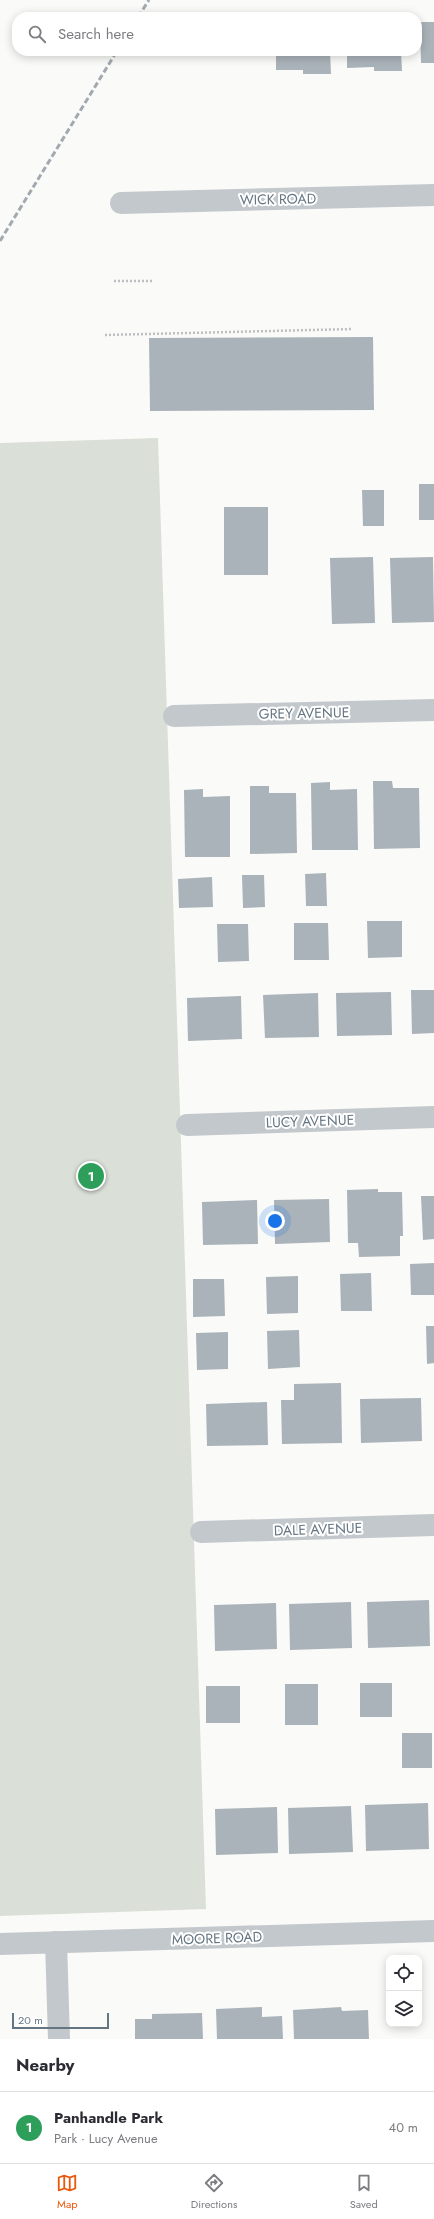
<!DOCTYPE html>
<html lang="en">
<head>
<meta charset="utf-8">
<style>
  :root { --surface:#fff; --page:#f2f2f3; --text:#2b2b33; --muted:#7c7c81; --line:#e1e1e2; --accent:#ea580c }
  body { margin:0; font-family:Jost,sans-serif; background:var(--page); color:var(--text) }
  .controls { position:absolute; right:12px; bottom:12px; display:grid; overflow:hidden; border-radius:8px; box-shadow:0 2px 10px #0003 }
  .controls button { width:36px; height:36px; display:grid; place-items:center; padding:0; border:0; border-bottom:1px solid var(--line); background:var(--surface); color:var(--text); font:20px sans-serif }
  .scale { position:absolute; left:12px; bottom:10px; width:97px; box-sizing:border-box; padding-left:4px; border:2px solid #657683; border-top:0; font-size:11px; line-height:14px; white-space:nowrap; color:#657683; -webkit-text-stroke:3px #fff; paint-order:stroke }
  .you { position:absolute; left:275px; top:1221px; width:14px; height:14px; margin:-10px; border:3px solid #fff; border-radius:50%; background:#1a73e8; box-shadow:0 0 0 6px #1a73e833 }
  .badge { display:grid; place-items:center; width:26px; height:26px; border-radius:50%; background:var(--accent); color:#fff; font-size:13px; font-weight:700 }
  .pin { position:absolute; translate:-50% -50%; border:2px solid #fff; box-shadow:0 1px 4px #0006 }
  .list { margin:0; padding:0; list-style:none }
  h2 { display:flex; justify-content:space-between; align-items:center; height:52px; margin:0; padding:0 16px; font-size:17px }
  h2 small { font-size:13px; font-weight:400; color:var(--muted) }
  .list li { display:grid; grid-template-columns:26px 1fr auto; gap:12px; align-items:center; box-sizing:border-box; height:72px; padding:0 16px; border-top:1px solid var(--line) }
  .list b { display:block; font-size:15px; white-space:nowrap }
  .list p { margin:0; font-size:13px; white-space:nowrap; color:var(--muted) }
  .list em { font-size:13px; font-style:normal; color:var(--muted) }
  .icon { flex:none; width:22px; height:22px; fill:none; stroke:currentColor; stroke-width:2; stroke-linecap:round; stroke-linejoin:round }
  .map { position:relative; flex:none; width:434px; height:2039px; overflow:hidden }
  .search { position:absolute; background:var(--surface); box-shadow:0 2px 10px #0003; left:12px; right:12px; top:12px; height:44px; display:flex; align-items:center; gap:10px; box-sizing:border-box; padding:0 14px; border-radius:16px; color:var(--muted); font-size:15px }
  .sheet { height:124px; background:var(--surface) }
  nav { display:flex; justify-content:space-around; align-items:center; box-sizing:border-box; height:56px; border-top:1px solid var(--line); background:var(--surface); font-size:11px; color:var(--muted) }
  nav a { display:grid; justify-items:center; gap:2px }
  nav .on { color:var(--accent) }
  .map>svg:first-child { display:block }
  .green { fill:#dadfd7 }
  .building { fill:#aab3b9 }
  .lines { fill:none; stroke-linecap:round; stroke-linejoin:round }
  .path { stroke:#bbbfc2; stroke-width:2.5; stroke-dasharray:2 2; stroke-linecap:butt }
  .street { stroke:#c3c8cc; stroke-width:22 }
  .rail { stroke:#a2aab0; stroke-width:3; stroke-dasharray:6 3; stroke-linecap:butt }
  .labels { text-anchor:middle; stroke-width:4; stroke-linejoin:round; paint-order:stroke }
  .street-label { font-size:14px; fill:#657683; stroke:#fff }
</style>
</head>
<body>
<div class="map">
<svg width="434" height="2039" viewBox="0 0 434 2039">
  <rect width="100%" height="100%" fill="#fafaf8"/>
  <polygon class="green" points="158,438 206,1909 0,1916 0,443"/>
  <g class="building">
    <polygon points="420,22 434,22 434,63 421,63"/>
    <polygon points="276,51 330,51 331,74 303,74 303,70 276,70"/>
    <polygon points="347,51 401,51 402,71 374,71 374,67 347,68"/>
    <polygon points="373,337 374,410 150,411 149,338"/>
    <rect x="419" y="484" width="15" height="36"/>
    <polygon points="362,490 384,490 384,526 363,526"/>
    <rect x="224" y="507" width="44" height="68"/>
    <polygon points="373,557 375,623 332,624 330,558"/>
    <polygon points="433,557 434,622 392,623 390,558"/>
    <polygon points="373,781 392,781 393,788 419,788 420,848 374,849"/>
    <polygon points="330,782 330,790 357,789 358,850 312,850 311,783"/>
    <polygon points="250,786 269,786 269,793 296,793 297,853 250,854"/>
    <polygon points="203,789 203,797 230,796 230,857 185,857 184,790"/>
    <polygon points="326,873 327,906 306,906 305,874"/>
    <polygon points="242,875 264,875 265,907 243,908"/>
    <polygon points="212,877 213,907 179,908 178,879"/>
    <polygon points="367,921 402,921 402,957 368,958"/>
    <polygon points="294,923 328,923 329,960 294,960"/>
    <polygon points="217,924 248,924 249,961 218,962"/>
    <polygon points="411,990 434,990 434,1033 412,1034"/>
    <polygon points="391,992 392,1035 337,1036 336,993"/>
    <polygon points="318,993 319,1037 265,1038 263,995"/>
    <polygon points="241,996 242,1039 188,1041 187,998"/>
    <polygon points="378,1189 378,1192 402,1192 403,1236 400,1236 400,1256 359,1257 358,1243 348,1243 347,1190"/>
    <polygon points="421,1196 434,1196 434,1239 423,1240"/>
    <polygon points="329,1199 330,1242 275,1244 274,1200"/>
    <polygon points="257,1200 258,1244 203,1245 202,1202"/>
    <polygon points="434,1263 434,1295 411,1295 410,1264"/>
    <polygon points="371,1273 372,1311 341,1311 340,1274"/>
    <polygon points="298,1276 298,1313 267,1314 266,1277"/>
    <polygon points="193,1279 224,1279 225,1316 193,1317"/>
    <polygon points="426,1326 434,1326 434,1363 427,1364"/>
    <polygon points="299,1330 300,1367 268,1369 267,1331"/>
    <polygon points="228,1332 228,1369 197,1370 196,1333"/>
    <polygon points="341,1383 342,1443 282,1444 281,1400 294,1400 294,1384"/>
    <polygon points="421,1398 422,1441 361,1443 360,1399"/>
    <polygon points="267,1402 268,1445 207,1446 206,1404"/>
    <polygon points="429,1600 430,1646 368,1648 367,1602"/>
    <polygon points="351,1602 352,1648 290,1650 289,1604"/>
    <polygon points="276,1603 277,1649 215,1651 214,1605"/>
    <rect x="360" y="1683" width="32" height="34"/>
    <rect x="285" y="1684" width="33" height="41"/>
    <rect x="206" y="1686" width="34" height="37"/>
    <rect x="402" y="1733" width="30" height="35"/>
    <polygon points="428,1803 429,1849 366,1851 365,1805"/>
    <polygon points="351,1806 353,1852 289,1854 288,1808"/>
    <polygon points="277,1807 278,1853 216,1855 215,1809"/>
    <polygon points="262,2007 262,2017 282,2016 283,2039 217,2039 216,2009"/>
    <polygon points="341,2007 342,2011 368,2010 369,2039 294,2039 293,2010"/>
    <polygon points="202,2013 203,2039 135,2039 135,2019 152,2019 152,2014"/>
  </g>
  <g class="lines">
    <g class="path">
      <polyline points="114,281 152,281"/>
      <polyline points="105,335 353,329"/>
    </g>
    <g class="street">
      <polyline points="121,203 434,195"/>
      <polyline points="174,716 434,710"/>
      <polyline points="187,1125 434,1117"/>
      <polyline points="201,1532 434,1525"/>
      <polyline points="56,1942 59,2039"/>
      <polyline points="0,1944 434,1931"/>
    </g>
    <g class="rail">
      <polyline points="138,17 149,0"/>
      <polyline points="0,241 117,51"/>
    </g>
  </g>
  <g class="labels">
    <g class="street-label">
      <text transform="translate(278 199) rotate(-1)" y="5">WICK ROAD</text>
      <text transform="translate(304 713) rotate(-1)" y="5">GREY AVENUE</text>
      <text transform="translate(310 1121) rotate(-2)" y="5">LUCY AVENUE</text>
      <text transform="translate(318 1529) rotate(-2)" y="5">DALE AVENUE</text>
      <text transform="translate(217 1938) rotate(-2)" y="5">MOORE ROAD</text>
    </g>
  </g>
</svg>
<div class="controls">
<button><svg class="icon" aria-label="locate" viewBox="0 0 24 24"><circle cx="12" cy="12" r="6"/><path d="M12 2v4M12 18v4M2 12h4M18 12h4"/></svg></button>
<button><svg class="icon" aria-label="layers" viewBox="0 0 24 24"><path d="M12 4l9 5-9 5-9-5zM3 14l9 5 9-5"/></svg></button>
</div>
<div class="scale">20 m</div>
<div class="you"></div>
<div class="pin badge" style="left:91px;top:1176px;background:#2e9e5b">1</div>
<div class="search"><svg class="icon" aria-label="search" viewBox="0 0 24 24"><circle cx="10" cy="10" r="6"/><path d="M15 15l6 6"/></svg>Search here</div>
</div>
<section class="sheet">
<h2>Nearby<small></small></h2>
<ul class="list">
<li><span class="badge" style="background:#2e9e5b">1</span><div><b>Panhandle Park</b><p>Park · Lucy Avenue</p></div><em>40 m</em></li>
</ul>
</section>
<nav>
<a class="on"><svg class="icon" aria-label="map" viewBox="0 0 24 24"><path d="M3 6l6-2 6 2 6-2v14l-6 2-6-2-6 2zM9 4v14M15 6v14"/></svg>Map</a>
<a><svg class="icon" aria-label="directions" viewBox="0 0 24 24"><path d="M12 3l9 9-9 9-9-9zM9 14v-3h6M13 9l2 2-2 2"/></svg>Directions</a>
<a><svg class="icon" aria-label="saved" viewBox="0 0 24 24"><path d="M7 4h10v16l-5-4-5 4z"/></svg>Saved</a>
</nav>
</body>
</html>
